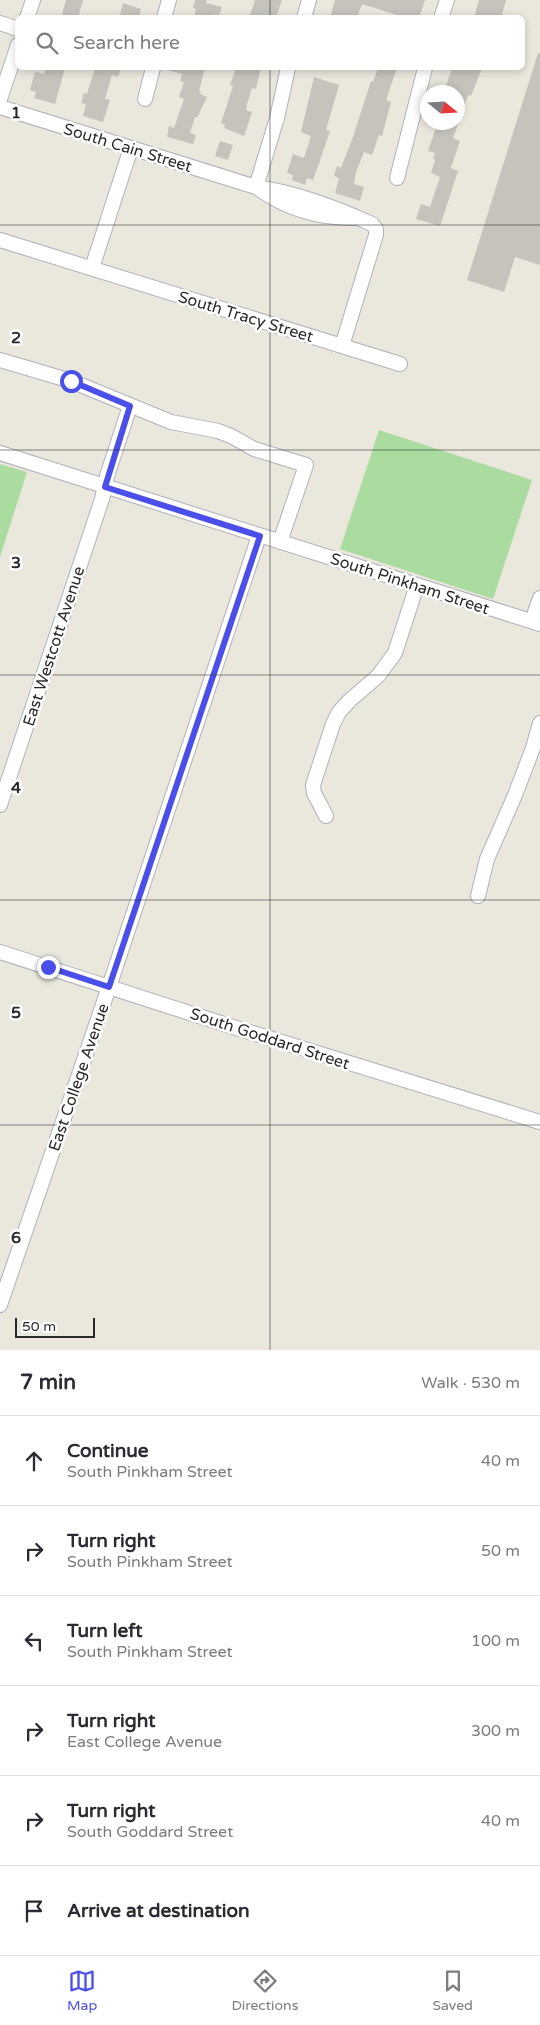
<!DOCTYPE html>
<html lang="en">
<head>
<meta charset="utf-8">
<style>
  :root { --surface:#fff; --page:#f2f2f3; --text:#2b2b33; --muted:#7c7c81; --line:#e1e1e2; --accent:#4b4fe9 }
  body { margin:0; font-family:"Varela Round",sans-serif; background:var(--page); color:var(--text) }
  .compass { position:absolute; left:420px; top:85px; width:45px; height:45px; border-radius:50%; background:var(--surface); box-shadow:0 2px 8px #0003; rotate:108deg }
  .scale { position:absolute; left:15px; bottom:12px; width:80px; box-sizing:border-box; padding-left:5px; border:2px solid #2a2a2a; border-top:0; font-size:14px; line-height:18px; white-space:nowrap; color:#2a2a2a; -webkit-text-stroke:4px #fff; paint-order:stroke }
  .stop { position:absolute; width:15px; height:15px; margin:-11px; border:4px solid #4b4fe9; border-radius:50%; background:#fff }
  .stop.end { background:#4b4fe9; border-color:#fff; box-shadow:0 1px 5px #0008 }
  .list { margin:0; padding:0; list-style:none }
  h2 { display:flex; justify-content:space-between; align-items:center; height:65px; margin:0; padding:0 20px; font-size:21px }
  h2 small { font-size:16px; font-weight:400; color:var(--muted) }
  .list li { display:grid; grid-template-columns:32px 1fr auto; gap:15px; align-items:center; box-sizing:border-box; height:90px; padding:0 20px; border-top:1px solid var(--line) }
  .list b { display:block; font-size:19px; white-space:nowrap }
  .list p { margin:0; font-size:16px; white-space:nowrap; color:var(--muted) }
  .list em { font-size:16px; font-style:normal; color:var(--muted) }
  .icon { flex:none; width:28px; height:28px; fill:none; stroke:currentColor; stroke-width:2; stroke-linecap:round; stroke-linejoin:round }
  .map { position:relative; flex:none; width:540px; height:1350px; overflow:hidden }
  .search { position:absolute; background:var(--surface); box-shadow:0 2px 8px #0003; left:15px; right:15px; top:15px; height:55px; display:flex; align-items:center; gap:12px; box-sizing:border-box; padding:0 18px; border-radius:8px; color:var(--muted); font-size:19px }
  .sheet { height:605px; background:var(--surface) }
  nav { display:flex; justify-content:space-around; align-items:center; box-sizing:border-box; height:70px; border-top:1px solid var(--line); background:var(--surface); font-size:14px; color:var(--muted) }
  nav a { display:grid; justify-items:center; gap:2px }
  nav .on { color:var(--accent) }
  .map>svg:first-child { display:block }
  .green { fill:#a9dc9e }
  .building { fill:#c6c3bc }
  .lines { fill:none; stroke-linecap:round; stroke-linejoin:round }
  .minor-casing { stroke:#b0b1bc; stroke-width:16 }
  .minor { stroke:#fff; stroke-width:14 }
  .route { stroke:#4b4fe9; stroke-width:6 }
  .grid { fill:none; stroke:#2a2a2a; stroke-width:1; stroke-opacity:0.55 }
  .labels { text-anchor:middle; stroke-width:5; stroke-linejoin:round; paint-order:stroke }
  .street-label { font-size:16px; fill:#2a2a2a; stroke:#fff }
  .grid-label { font-size:16px; text-anchor:middle; font-weight:bold; fill:#2a2a2a; stroke:#fff; stroke-width:5; stroke-linejoin:round; paint-order:stroke }
</style>
</head>
<body>
<div class="map">
<svg width="540" height="1350" viewBox="0 0 540 1350">
  <rect width="100%" height="100%" fill="#eae7dd"/>
  <g class="green">
    <polygon points="379,430 532,480 493,599 340,549"/>
    <polygon points="0,464 27,472 0,557"/>
  </g>
  <g class="building">
    <polygon points="66,0 83,0 78,18 61,18"/>
    <polygon points="195,0 207,0 206,3 222,7 219,16 213,14 212,18 194,18 196,9 193,8"/>
    <polygon points="255,0 282,0 276,18 249,18"/>
    <polygon points="335,0 425,0 419,18 406,18 362,4 357,18 330,18"/>
    <polygon points="479,0 506,0 501,18 474,18"/>
    <polygon points="123,3 141,9 139,18 119,18"/>
    <polygon points="538,53 540,53 540,265 515,257 504,292 467,280"/>
    <polygon points="46,68 65,68 55,104 34,98 36,92 30,90 35,72 44,74"/>
    <polygon points="95,68 121,68 118,77 112,75 105,99 110,100 103,122 83,116 86,104 81,103 84,93 87,94"/>
    <polygon points="167,68 205,68 199,91 201,92 200,94 207,97 197,118 195,117 190,133 196,135 193,144 167,137 169,126 174,128 184,99 179,97 184,82 180,81 182,74 167,70"/>
    <polygon points="236,68 261,68 256,89 252,88 247,104 246,110 252,112 244,136 224,128 225,124 221,123 233,86 230,85"/>
    <polygon points="378,68 397,68 386,100 391,102 382,136 379,135 372,155 364,152 356,172 354,184 364,187 360,201 335,193 339,178 334,176 337,166 341,168 353,137 371,81 373,82"/>
    <polygon points="452,68 482,68 471,96 468,95 459,122 458,121 458,92 448,92 450,88 446,86"/>
    <polygon points="314,77 339,85 326,130 330,131 322,155 313,180 307,178 305,185 292,180 293,175 287,173 293,154 304,158 311,136 301,132"/>
    <polygon points="438,122 459,122 453,138 460,141 451,168 458,171 440,226 416,219 421,204 430,207 440,177 431,173 435,160 433,159 435,153 428,151"/>
    <polygon points="220,141 233,145 228,160 215,156"/>
  </g>
  <g class="lines">
    <defs>
      <g id="minor">
        <polyline points="27,18 33,0"/>
        <polyline points="164,18 169,0"/>
        <polyline points="304,18 309,0"/>
        <polyline points="441,18 447,0"/>
        <polyline points="0,23 18,29"/>
        <polyline points="0,99 18,45"/>
        <polyline points="145,99 153,68"/>
        <path d="M 0,107 L 256,187 C 297,193 334,207 372,224 L 376,229 L 376,235 L 342,346"/>
        <polyline points="397,178 425,68"/>
        <polyline points="256,187 277,118 288,68"/>
        <path d="M 259,189 C 287,209 318,218 353,218"/>
        <polyline points="0,240 400,364"/>
        <polyline points="92,268 131,148"/>
        <polyline points="0,360 71,381 171,422 218,431 231,436 254,449 306,465 280,542"/>
        <polyline points="0,453 540,624"/>
        <polyline points="532,621 540,598"/>
        <polyline points="0,805 102,499 107,476 130,406"/>
        <polyline points="326,816 314,793 313,785 333,724 339,712 349,701 378,676 395,653 417,585"/>
        <polyline points="478,896 487,859 515,795 533,748 540,723"/>
        <polyline points="0,952 230,1026 540,1122"/>
        <polyline points="0,1305 109,987 259,536"/>
      </g>
    </defs>
    <use href="#minor" class="minor-casing"/>
    <use href="#minor" class="minor"/>
  </g>
  <g class="lines">
    <polyline class="route" points="48,967 109,987 260,536 105,487 130,406 71,381"/>
  </g>
  <path class="grid" d="M 270,0 L 270,18M 270,68 L 270,1350M 0,225 L 540,225M 0,450 L 540,450M 0,675 L 540,675M 0,900 L 540,900M 0,1125 L 540,1125"/>
  <g class="labels">
    <g class="street-label">
      <text transform="translate(128 147) rotate(17)" y="6">South Cain Street</text>
      <text transform="translate(246 316) rotate(17)" y="6">South Tracy Street</text>
      <text transform="translate(410 583) rotate(18)" y="6">South Pinkham Street</text>
      <text transform="translate(53 646) rotate(-72)" y="6">East Westcott Avenue</text>
      <text transform="translate(270 1038) rotate(18)" y="6">South Goddard Street</text>
      <text transform="translate(78 1077) rotate(-71)" y="6">East College Avenue</text>
    </g>
  </g>
  <g class="grid-label">
    <text x="16" y="118">1</text>
    <text x="16" y="343">2</text>
    <text x="16" y="568">3</text>
    <text x="16" y="793">4</text>
    <text x="16" y="1018">5</text>
    <text x="16" y="1243">6</text>
  </g>
</svg>
<svg class="compass" viewBox="-18 -18 36 36"><path d="M0-13l5 13h-10z" fill="#e53935"/><path d="M0 13l5-13h-10z" fill="#7c7c81"/></svg>
<div class="scale">50 m</div>
<div class="stop" style="left:71px;top:381px"></div>
<div class="stop end" style="left:48px;top:967px"></div>
<div class="search"><svg class="icon" aria-label="search" viewBox="0 0 24 24"><circle cx="10" cy="10" r="6"/><path d="M15 15l6 6"/></svg>Search here</div>
</div>
<section class="sheet">
<h2>7 min<small>Walk · 530 m</small></h2>
<ul class="list">
<li><svg class="icon" aria-label="ahead" viewBox="0 0 24 24"><path d="M12 20V5M6 11l6-6 6 6"/></svg><div><b>Continue</b><p>South Pinkham Street</p></div><em>40 m</em></li>
<li><svg class="icon" aria-label="right" viewBox="0 0 24 24"><path d="M7 20v-9h11M14 6l5 5-5 5"/></svg><div><b>Turn right</b><p>South Pinkham Street</p></div><em>50 m</em></li>
<li><svg class="icon" aria-label="left" viewBox="0 0 24 24"><path d="M17 20v-9H6M10 6l-5 5 5 5"/></svg><div><b>Turn left</b><p>South Pinkham Street</p></div><em>100 m</em></li>
<li><svg class="icon" aria-label="right" viewBox="0 0 24 24"><path d="M7 20v-9h11M14 6l5 5-5 5"/></svg><div><b>Turn right</b><p>East College Avenue</p></div><em>300 m</em></li>
<li><svg class="icon" aria-label="right" viewBox="0 0 24 24"><path d="M7 20v-9h11M14 6l5 5-5 5"/></svg><div><b>Turn right</b><p>South Goddard Street</p></div><em>40 m</em></li>
<li><svg class="icon" aria-label="arrive" viewBox="0 0 24 24"><path d="M6 21V4h12l-3 4 3 4H6"/></svg><div><b>Arrive at destination</b></div></li>
</ul>
</section>
<nav>
<a class="on"><svg class="icon" aria-label="map" viewBox="0 0 24 24"><path d="M3 6l6-2 6 2 6-2v14l-6 2-6-2-6 2zM9 4v14M15 6v14"/></svg>Map</a>
<a><svg class="icon" aria-label="directions" viewBox="0 0 24 24"><path d="M12 3l9 9-9 9-9-9zM9 14v-3h6M13 9l2 2-2 2"/></svg>Directions</a>
<a><svg class="icon" aria-label="saved" viewBox="0 0 24 24"><path d="M7 4h10v16l-5-4-5 4z"/></svg>Saved</a>
</nav>
</body>
</html>
